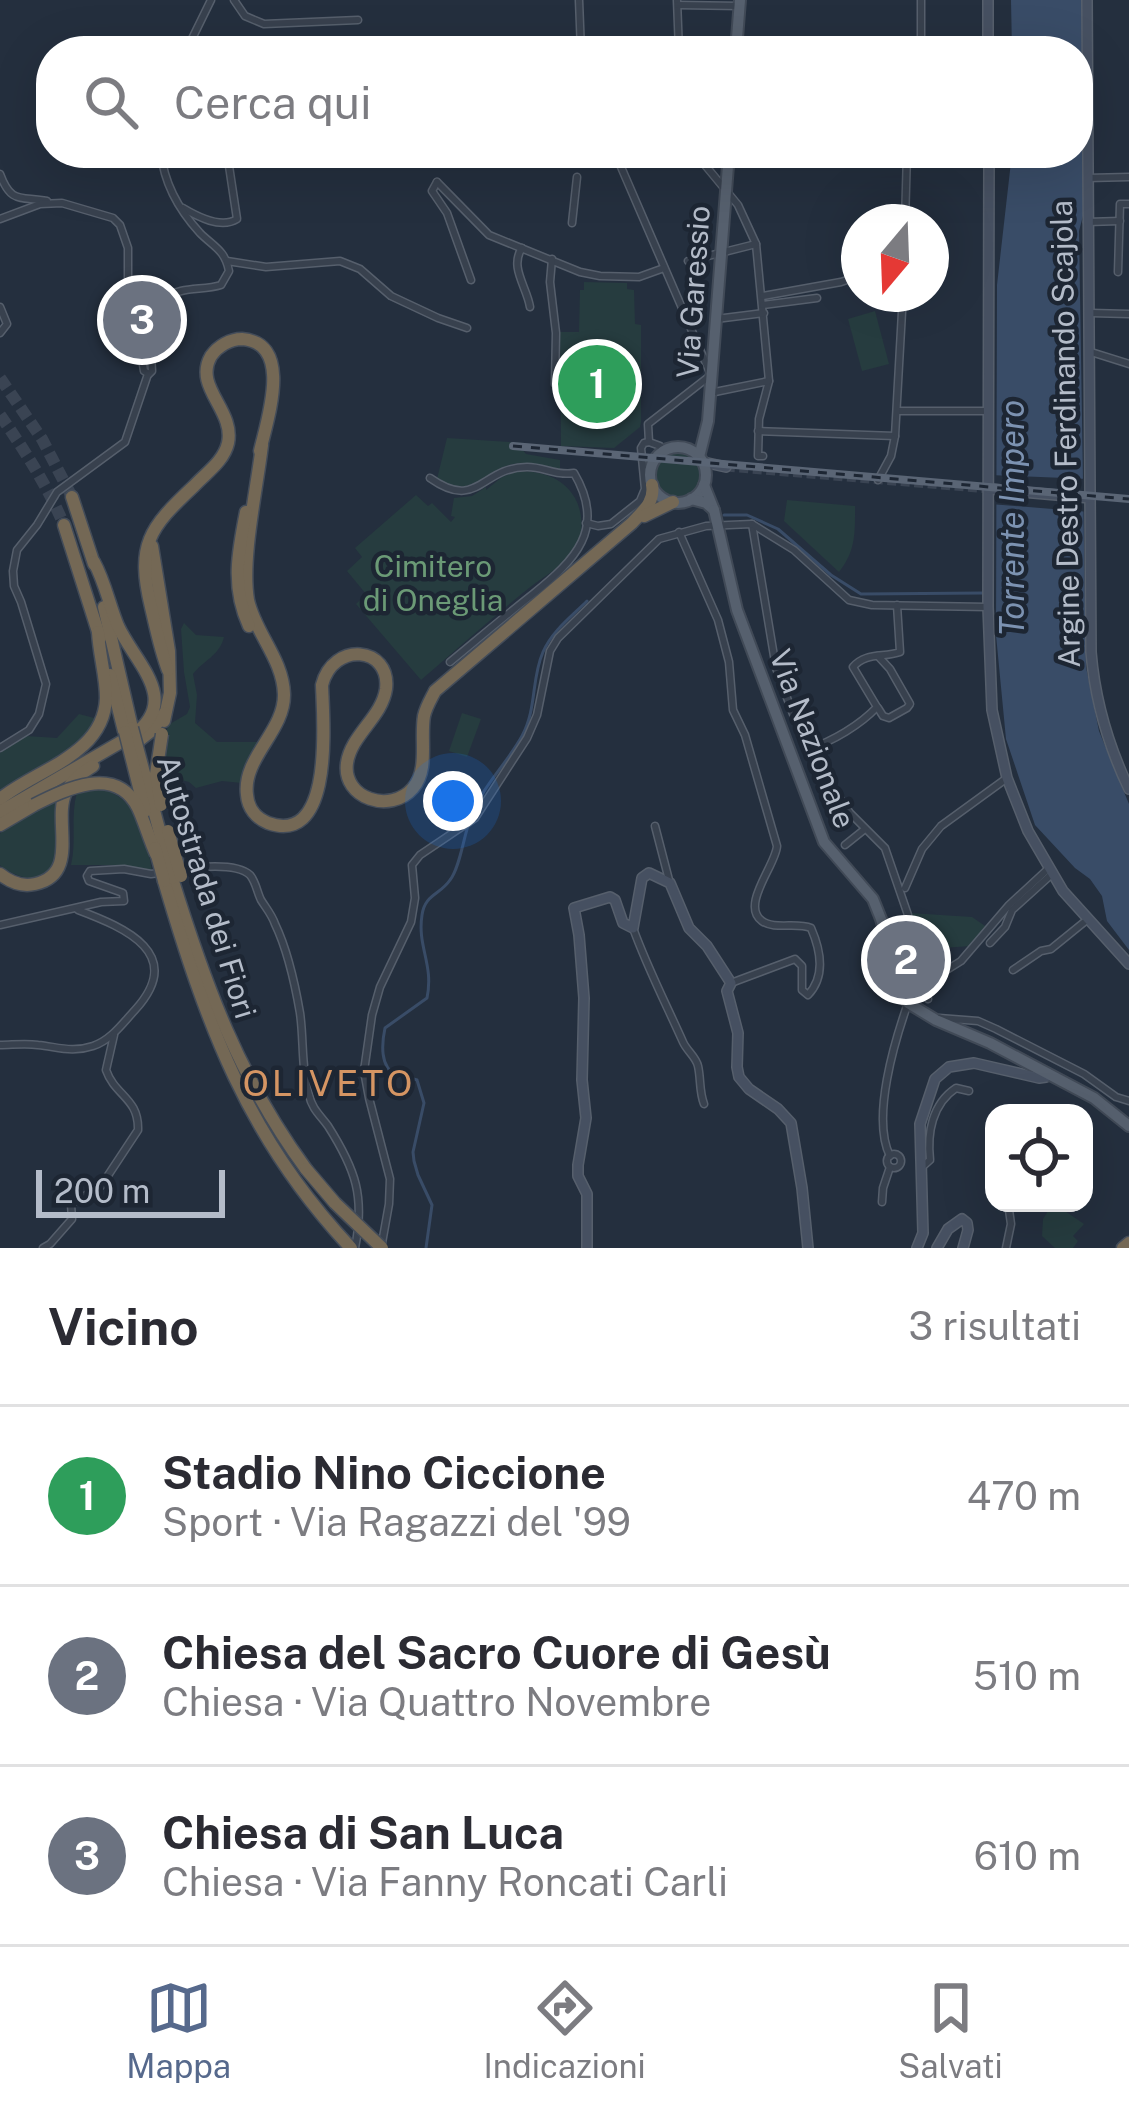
<!DOCTYPE html>
<html lang="it">
<head>
<meta charset="utf-8">
<style>
  :root { --surface:#fff; --page:#f7f7f7; --text:#2b2b33; --muted:#7c7c81; --line:#e1e1e2; --accent:#56698c }
  body { margin:0; font-family:"Public Sans",sans-serif; background:var(--page); color:var(--text) }
  .controls { position:absolute; right:36px; bottom:36px; display:grid; overflow:hidden; border-radius:24px; box-shadow:0 12px 48px #0002 }
  .controls button { width:108px; height:108px; display:grid; place-items:center; padding:0; border:0; border-bottom:3px solid var(--line); background:var(--surface); color:var(--text); font:60px sans-serif }
  .compass { position:absolute; left:841px; top:204px; width:108px; height:108px; border-radius:50%; background:var(--surface); box-shadow:0 12px 48px #0002; rotate:199deg }
  .scale { position:absolute; left:36px; bottom:30px; width:189px; box-sizing:border-box; padding-left:12px; border:6px solid #b4bcc9; border-top:0; font-size:33px; line-height:42px; white-space:nowrap; color:#b4bcc9; -webkit-text-stroke:9px #1d2633; paint-order:stroke }
  .you { position:absolute; left:453px; top:801px; width:42px; height:42px; margin:-30px; border:9px solid #fff; border-radius:50%; background:#1a73e8; box-shadow:0 0 0 18px #1a73e833 }
  .badge { display:grid; place-items:center; width:78px; height:78px; border-radius:50%; background:var(--accent); color:#fff; font-size:39px; font-weight:700 }
  .pin { position:absolute; translate:-50% -50%; border:6px solid #fff; box-shadow:0 3px 12px #0006 }
  .list { margin:0; padding:0; list-style:none }
  h2 { display:flex; justify-content:space-between; align-items:center; height:156px; margin:0; padding:0 48px; font-size:51px }
  h2 small { font-size:39px; font-weight:400; color:var(--muted) }
  .list li { display:grid; grid-template-columns:78px 1fr auto; gap:36px; align-items:center; box-sizing:border-box; height:180px; padding:0 48px; border-top:3px solid var(--line) }
  .list b { display:block; font-size:45px; white-space:nowrap }
  .list p { margin:0; font-size:39px; white-space:nowrap; color:var(--muted) }
  .list em { font-size:39px; font-style:normal; color:var(--muted) }
  .icon { flex:none; width:66px; height:66px; fill:none; stroke:currentColor; stroke-width:2; stroke-linecap:round; stroke-linejoin:round }
  .map { position:relative; flex:none; width:1129px; height:1248px; overflow:hidden }
  .search { position:absolute; background:var(--surface); box-shadow:0 12px 48px #0002; left:36px; right:36px; top:36px; height:132px; display:flex; align-items:center; gap:30px; box-sizing:border-box; padding:0 42px; border-radius:48px; color:var(--muted); font-size:45px }
  .sheet { height:696px; background:var(--surface) }
  nav { display:flex; justify-content:space-around; align-items:center; box-sizing:border-box; height:168px; border-top:3px solid var(--line); background:var(--surface); font-size:33px; color:var(--muted) }
  nav a { display:grid; justify-items:center; gap:6px }
  nav .on { color:var(--accent) }
  .map>svg:first-child { display:block }
  .green { fill:#263c3f }
  .water { fill:#394c67 }
  .pier { fill:#242f3e }
  .lines { fill:none; stroke-linecap:round; stroke-linejoin:round }
  .stream { stroke:#394c67; stroke-width:3 }
  .secondary-tunnel { stroke:#3a4453; stroke-width:9; stroke-dasharray:9 4.5; stroke-linecap:butt }
  .highway-tunnel { stroke:#3a4453; stroke-width:12; stroke-dasharray:12 6; stroke-linecap:butt }
  .street-casing { stroke:#565f6c; stroke-width:9 }
  .secondary-casing { stroke:#565f6c; stroke-width:12 }
  .primary-casing { stroke:#414a57; stroke-width:14 }
  .highway-casing { stroke:#434c59; stroke-width:15 }
  .street { stroke:#38414e; stroke-width:6 }
  .secondary { stroke:#465061; stroke-width:9 }
  .primary { stroke:#56606e; stroke-width:10 }
  .highway { stroke:#746855; stroke-width:12 }
  .rail-casing { stroke:#5a6575; stroke-width:8 }
  .rail { stroke:#1d2633; stroke-width:3; stroke-dasharray:9; stroke-linecap:butt }
  .highway-bridge-casing { stroke:#434c59; stroke-width:15; stroke-linecap:butt }
  .highway-bridge { stroke:#746855; stroke-width:12 }
  .labels { text-anchor:middle; stroke-width:9; stroke-linejoin:round; paint-order:stroke }
  .street-label { font-size:30px; fill:#b4bcc9; stroke:#1d2633 }
  .park-label { font-size:30px; fill:#6b9a76; stroke:#1d2633 }
  .water-label { font-size:33px; font-style:italic; fill:#7c92b1; stroke:#1d2633 }
  .quarter-label { font-size:36px; letter-spacing:3px; fill:#d59563; stroke:#1d2633 }
</style>
</head>
<body>
<div class="map">
<svg width="1129" height="1248" viewBox="0 0 1129 1248">
  <rect width="100%" height="100%" fill="#242f3e"/>
  <g class="green">
    <polygon points="584,282 627,283 627,289 634,290 635,324 641,325 641,422 640,427 614,448 561,446 560,332 579,332 580,290 584,290"/>
    <polygon points="875,311 889,364 862,371 848,319"/>
    <path d="M 447,438 L 524,443 L 521,448 L 526,454 L 560,460 L 560,473 C 547,468 535,462 521,463 C 487,464 471,503 437,479 Z"/>
    <circle cx="679" cy="475" r="24"/>
    <path d="M 518,471 C 541,471 563,477 575,498 C 584,515 584,537 573,552 C 561,568 544,576 529,588 C 492,618 457,649 421,680 L 356,604 L 366,594 L 347,571 L 362,557 L 355,548 L 416,495 L 428,506 L 432,503 L 451,522 L 455,517 L 451,516 L 454,498 L 472,496 L 486,487 L 486,490 L 502,477 Z"/>
    <path d="M 787,500 L 855,506 C 855,532 856,551 839,572 L 784,521 Z"/>
    <path d="M 184,623 L 196,635 L 224,637 C 220,655 203,661 193,674 L 197,695 L 195,723 L 217,742 L 262,742 L 242,783 L 222,781 L 196,788 L 189,782 L 161,775 L 162,749 L 168,725 L 187,714 L 190,707 L 184,672 L 181,629 Z"/>
    <polygon points="462,713 481,719 467,757 449,751"/>
    <polygon points="79,714 98,719 82,741 0,793 0,753 26,736 57,738"/>
    <path d="M 98,788 C 138,797 146,834 152,871 L 125,865 L 71,865 C 77,841 70,817 77,792 Z"/>
    <path d="M 59,800 C 59,839 64,904 3,868 L 0,865 L 0,834 L 7,824 Z"/>
    <polygon points="910,913 972,917 988,928 971,946 942,948 917,964"/>
    <polygon points="1053,1203 1084,1224 1073,1236 1078,1241 1073,1248 1055,1248 1042,1236 1043,1219"/>
  </g>
  <polygon class="water" points="1011,0 1082,0 1085,208 1079,231 1086,667 1099,731 1129,804 1129,950 1107,921 1102,896 1090,879 1075,868 1035,825 1006,739 996,635 997,285 1012,153 1078,153 1078,51 1012,51"/>
  <polygon class="pier" points="990,475 1089,479 1090,512 990,504"/>
  <g class="lines">
    <g class="stream">
      <polyline points="724,515 747,515 778,529 831,575 861,594 984,593"/>
      <path d="M 471,817 C 483,785 506,765 522,736 C 537,709 531,679 543,652 C 552,631 572,616 587,601"/>
      <path d="M 426,1248 L 432,1205 L 418,1175 L 414,1161 L 413,1152 L 424,1103 L 417,1080 C 410,1077 403,1078 397,1075 C 379,1068 382,1042 385,1028 L 427,998 C 434,964 417,947 422,915 C 425,894 440,895 450,880 C 459,869 463,841 468,826"/>
    </g>
    <polyline class="secondary-tunnel" points="726,467 989,489"/>
    <g class="highway-tunnel">
      <polyline points="0,378 42,439 72,497"/>
      <path d="M 0,415 C 25,451 47,485 64,525"/>
    </g>
    <defs>
      <g id="street">
        <polyline points="234,0 245,16 264,24 358,20"/>
        <polyline points="579,0 581,51"/>
        <polyline points="677,0 679,51"/>
        <polyline points="921,0 921,51"/>
        <polyline points="678,5 740,6"/>
        <polyline points="186,51 211,0"/>
        <polyline points="615,153 711,375 648,424 649,442"/>
        <polyline points="695,153 738,205 756,244 769,381 759,419 758,456 763,456"/>
        <path d="M 0,174 C 11,204 20,196 47,201"/>
        <polyline points="1087,178 1129,177"/>
        <polyline points="437,182 489,235 580,272 600,276 639,277 664,268"/>
        <polyline points="437,182 432,191 447,213 471,280"/>
        <path d="M 183,208 C 198,217 221,229 237,219 L 229,166 L 219,153"/>
        <path d="M 0,219 L 40,204 L 62,203 L 113,218 L 120,225 L 128,248 L 128,305 L 139,340 L 144,371 L 149,374 L 152,371 C 150,344 147,299 181,291 C 195,288 208,289 221,285 L 229,271 C 225,250 214,247 200,233 C 179,210 164,183 161,153"/>
        <polyline points="905,222 907,153"/>
        <polyline points="1087,222 1120,221"/>
        <polyline points="572,223 577,177"/>
        <path d="M 522,248 C 509,267 527,287 530,307"/>
        <polyline points="552,259 550,282 556,333 555,384"/>
        <polyline points="227,261 266,267 340,261 360,269 391,296 438,318 467,328"/>
        <polyline points="688,261 756,244"/>
        <polyline points="1118,272 1120,204 1129,204"/>
        <polyline points="763,296 841,282 859,276"/>
        <polyline points="763,305 817,298"/>
        <polyline points="0,307 7,324 0,333"/>
        <polyline points="1091,313 1129,314"/>
        <polyline points="716,319 764,313"/>
        <polyline points="1091,352 1129,364"/>
        <polyline points="710,393 769,381"/>
        <polyline points="898,411 989,411"/>
        <polyline points="758,431 895,436"/>
        <polyline points="649,442 660,446 662,452"/>
        <path d="M 430,478 C 478,512 481,467 527,467 C 545,467 555,476 574,473 C 607,529 575,560 533,594 C 505,616 478,639 450,662"/>
        <polyline points="878,480 891,456 895,436 903,294"/>
        <polyline points="586,523 598,526 611,524 640,501 645,489 641,448 644,443 649,442"/>
        <polyline points="752,524 776,668 793,714 813,759 850,813 885,848 908,915 909,938 917,970"/>
        <path d="M 679,532 L 718,620 L 729,662 L 733,710 L 745,735 L 777,846 C 776,865 740,905 762,921 C 774,930 797,922 811,928 C 821,951 826,976 808,995 L 802,990 L 802,966 L 795,959 L 731,983"/>
        <polyline points="878,656 890,669 910,704 907,708 889,718 883,716 878,708"/>
        <polyline points="0,748 29,730 39,714 46,684 21,602 14,586 13,571 17,550 37,525 57,492 125,442 148,374"/>
        <path d="M 809,749 C 833,741 860,725 877,707 L 853,667 C 866,652 883,658 900,652 L 897,605"/>
        <polyline points="655,826 669,880"/>
        <polyline points="845,845 865,829"/>
        <path d="M 178,870 C 195,867 236,862 250,875 C 256,882 257,892 261,900 C 266,908 272,915 275,924 C 288,951 295,984 300,1013 C 304,1041 301,1068 309,1095 C 312,1109 320,1115 328,1126 C 356,1170 365,1197 355,1248"/>
        <polyline points="905,888 922,849 941,826 1007,778"/>
        <polyline points="0,925 101,902 124,901 123,893 89,881 87,876 90,871 124,869 151,874 159,873"/>
        <path d="M 633,928 C 647,967 666,1004 683,1042 C 687,1051 696,1057 698,1066 C 701,1079 699,1091 704,1104"/>
        <polyline points="990,943 1005,927 1012,910 1052,874"/>
        <polyline points="1013,970 1041,951 1051,949 1088,919"/>
        <polyline points="922,979 928,999"/>
        <polyline points="924,984 961,961 1009,905 1048,869"/>
        <polyline points="939,1018 978,1021 996,1029 1084,1074 1116,1097 1129,1101"/>
        <path d="M 0,1045 C 12,1045 25,1043 38,1045 C 58,1047 72,1053 93,1046 C 111,1040 122,1024 135,1010 C 186,954 126,928 78,910"/>
        <circle cx="894" cy="1161" r="7"/>
        <path d="M 890,1156 C 871,1118 895,1040 908,1003"/>
        <path d="M 921,1168 L 930,1160 C 927,1133 932,1104 956,1088 L 969,1091"/>
        <polyline points="882,1202 883,1188 890,1167"/>
        <polyline points="382,1243 389,1204 390,1179 369,1098 364,1071 372,1015 380,987 411,922 415,898 412,865 420,855 475,818 527,738 537,715 550,651 558,638 659,539 706,526 752,524 794,550 849,600 872,605 988,607"/>
        <path d="M 43,1248 L 50,1244 L 72,1219 L 71,1204 L 101,1186 L 138,1130 C 139,1098 115,1096 106,1070 L 114,1035"/>
        <polyline points="1006,1248 1011,1224 1008,1203"/>
      </g>
      <g id="secondary">
        <polyline points="988,0 988,51"/>
        <path d="M 1087,0 L 1091,652 C 1095,701 1108,745 1129,789"/>
        <polyline points="989,153 988,607 992,710 1007,778 1028,831 1063,891 1129,964"/>
        <polyline points="703,462 726,467"/>
        <polyline points="989,489 1090,498"/>
        <polyline points="587,1248 587,1194 578,1176 578,1165 586,1118 582,1080 584,998 579,935 574,908 610,897 615,900 623,923 633,928 642,878 649,873 670,883 689,928 707,946 731,983 727,991 738,1033 737,1067 739,1077 749,1089 778,1109 791,1123 802,1188 808,1248"/>
        <polyline points="917,1248 923,1233 920,1124 935,1079 949,1067 974,1063 1039,1078 1046,1077 1048,1073"/>
        <polyline points="937,1248 948,1229 962,1219 967,1223 968,1230 963,1248"/>
      </g>
      <g id="primary">
        <polyline points="736,51 740,0"/>
        <circle cx="678" cy="475" r="28"/>
        <polyline points="699,457 708,421 729,153"/>
        <polyline points="691,499 706,503 714,510 704,485"/>
        <polyline points="714,510 737,610 824,842 873,899 881,919 899,981 908,1003 936,1020 990,1043 1094,1098 1129,1126"/>
      </g>
      <g id="highway">
        <path d="M 262,445 C 257,488 241,559 248,600 C 255,633 283,659 284,694 C 285,731 242,758 247,795 C 248,808 256,818 268,823 C 335,847 323,719 322,685 C 333,641 391,646 386,689 C 382,717 351,735 347,763 C 342,799 391,814 413,788 C 429,770 420,739 424,716 C 426,707 431,699 435,691 L 632,523 C 643,511 655,502 652,485"/>
        <polyline points="72,497 94,564"/>
        <path d="M 246,512 C 238,552 231,587 249,626"/>
        <polyline points="644,516 673,502"/>
        <polyline points="64,525 100,638"/>
        <polyline points="152,546 169,651 170,693 164,721"/>
        <polyline points="104,607 132,728"/>
        <path d="M 168,670 C 160,649 156,628 151,607 C 136,545 149,528 194,486 C 206,473 224,461 228,443 C 235,410 193,387 211,356 C 218,346 230,339 242,339 C 294,343 267,420 260,451"/>
        <polyline points="110,675 124,731"/>
        <polyline points="137,742 151,731 165,713"/>
        <path d="M 0,799 C 37,769 104,755 106,698 C 106,676 99,654 98,632"/>
        <path d="M 0,812 L 133,735 C 182,700 135,663 118,626 C 109,604 105,582 94,562"/>
        <polyline points="0,825 34,805"/>
        <path d="M 0,874 C 10,882 22,887 35,884 C 81,874 52,820 66,792 C 72,780 82,773 93,766"/>
        <path d="M 172,878 C 205,984 239,1078 306,1169"/>
        <path d="M 164,881 C 206,1023 247,1138 351,1248"/>
        <polyline points="1123,1248 1129,1243"/>
      </g>
    </defs>
    <use href="#street" class="street-casing"/>
    <use href="#secondary" class="secondary-casing"/>
    <use href="#primary" class="primary-casing"/>
    <use href="#highway" class="highway-casing"/>
    <use href="#street" class="street"/>
    <use href="#secondary" class="secondary"/>
    <use href="#primary" class="primary"/>
    <use href="#highway" class="highway"/>
    <defs>
      <polyline id="rail" points="513,446 1129,499"/>
    </defs>
    <use href="#rail" class="rail-casing"/>
    <use href="#rail" class="rail"/>
    <defs>
      <g id="highway-bridge">
        <polyline points="132,728 172,878"/>
        <polyline points="125,732 145,811"/>
        <path d="M 34,805 C 66,789 116,764 138,808 C 145,823 149,839 156,854"/>
        <polyline points="161,805 156,774 162,734"/>
        <polyline points="168,831 181,876"/>
        <polyline points="155,848 164,881"/>
        <polyline points="306,1169 335,1203 382,1248"/>
      </g>
    </defs>
    <use href="#highway-bridge" class="highway-bridge-casing"/>
    <use href="#highway-bridge" class="highway-bridge"/>
  </g>
  <g class="labels">
    <g class="street-label">
      <text transform="translate(694 292) rotate(-86)" y="10">Via Garessio</text>
      <text transform="translate(1066 434) rotate(-91)" y="10">Argine Destro Ferdinando Scajola</text>
      <text transform="translate(812 739) rotate(69)" y="10">Via Nazionale</text>
      <text transform="translate(206 887) rotate(73)" y="10">Autostrada dei Fiori</text>
    </g>
    <g class="park-label">
      <text x="433" y="577">Cimitero<tspan x="433" dy="34">di Oneglia</tspan></text>
    </g>
    <g class="water-label">
      <text transform="translate(1012 518) rotate(-90)" y="12">Torrente Impero</text>
    </g>
    <g class="quarter-label">
      <text x="329" y="1096">OLIVETO</text>
    </g>
  </g>
</svg>
<div class="controls">
<button><svg class="icon" aria-label="locate" viewBox="0 0 24 24"><circle cx="12" cy="12" r="6"/><path d="M12 2v4M12 18v4M2 12h4M18 12h4"/></svg></button>
</div>
<svg class="compass" viewBox="-18 -18 36 36"><path d="M0-13l5 13h-10z" fill="#e53935"/><path d="M0 13l5-13h-10z" fill="#7c7c81"/></svg>
<div class="scale">200 m</div>
<div class="you"></div>
<div class="pin badge" style="left:597px;top:384px;background:#2e9e5b">1</div>
<div class="pin badge" style="left:906px;top:960px;background:#6b7280">2</div>
<div class="pin badge" style="left:142px;top:320px;background:#6b7280">3</div>
<div class="search"><svg class="icon" aria-label="search" viewBox="0 0 24 24"><circle cx="10" cy="10" r="6"/><path d="M15 15l6 6"/></svg>Cerca qui</div>
</div>
<section class="sheet">
<h2>Vicino<small>3 risultati</small></h2>
<ul class="list">
<li><span class="badge" style="background:#2e9e5b">1</span><div><b>Stadio Nino Ciccione</b><p>Sport · Via Ragazzi del '99</p></div><em>470 m</em></li>
<li><span class="badge" style="background:#6b7280">2</span><div><b>Chiesa del Sacro Cuore di Gesù</b><p>Chiesa · Via Quattro Novembre</p></div><em>510 m</em></li>
<li><span class="badge" style="background:#6b7280">3</span><div><b>Chiesa di San Luca</b><p>Chiesa · Via Fanny Roncati Carli</p></div><em>610 m</em></li>
</ul>
</section>
<nav>
<a class="on"><svg class="icon" aria-label="map" viewBox="0 0 24 24"><path d="M3 6l6-2 6 2 6-2v14l-6 2-6-2-6 2zM9 4v14M15 6v14"/></svg>Mappa</a>
<a><svg class="icon" aria-label="directions" viewBox="0 0 24 24"><path d="M12 3l9 9-9 9-9-9zM9 14v-3h6M13 9l2 2-2 2"/></svg>Indicazioni</a>
<a><svg class="icon" aria-label="saved" viewBox="0 0 24 24"><path d="M7 4h10v16l-5-4-5 4z"/></svg>Salvati</a>
</nav>
</body>
</html>
